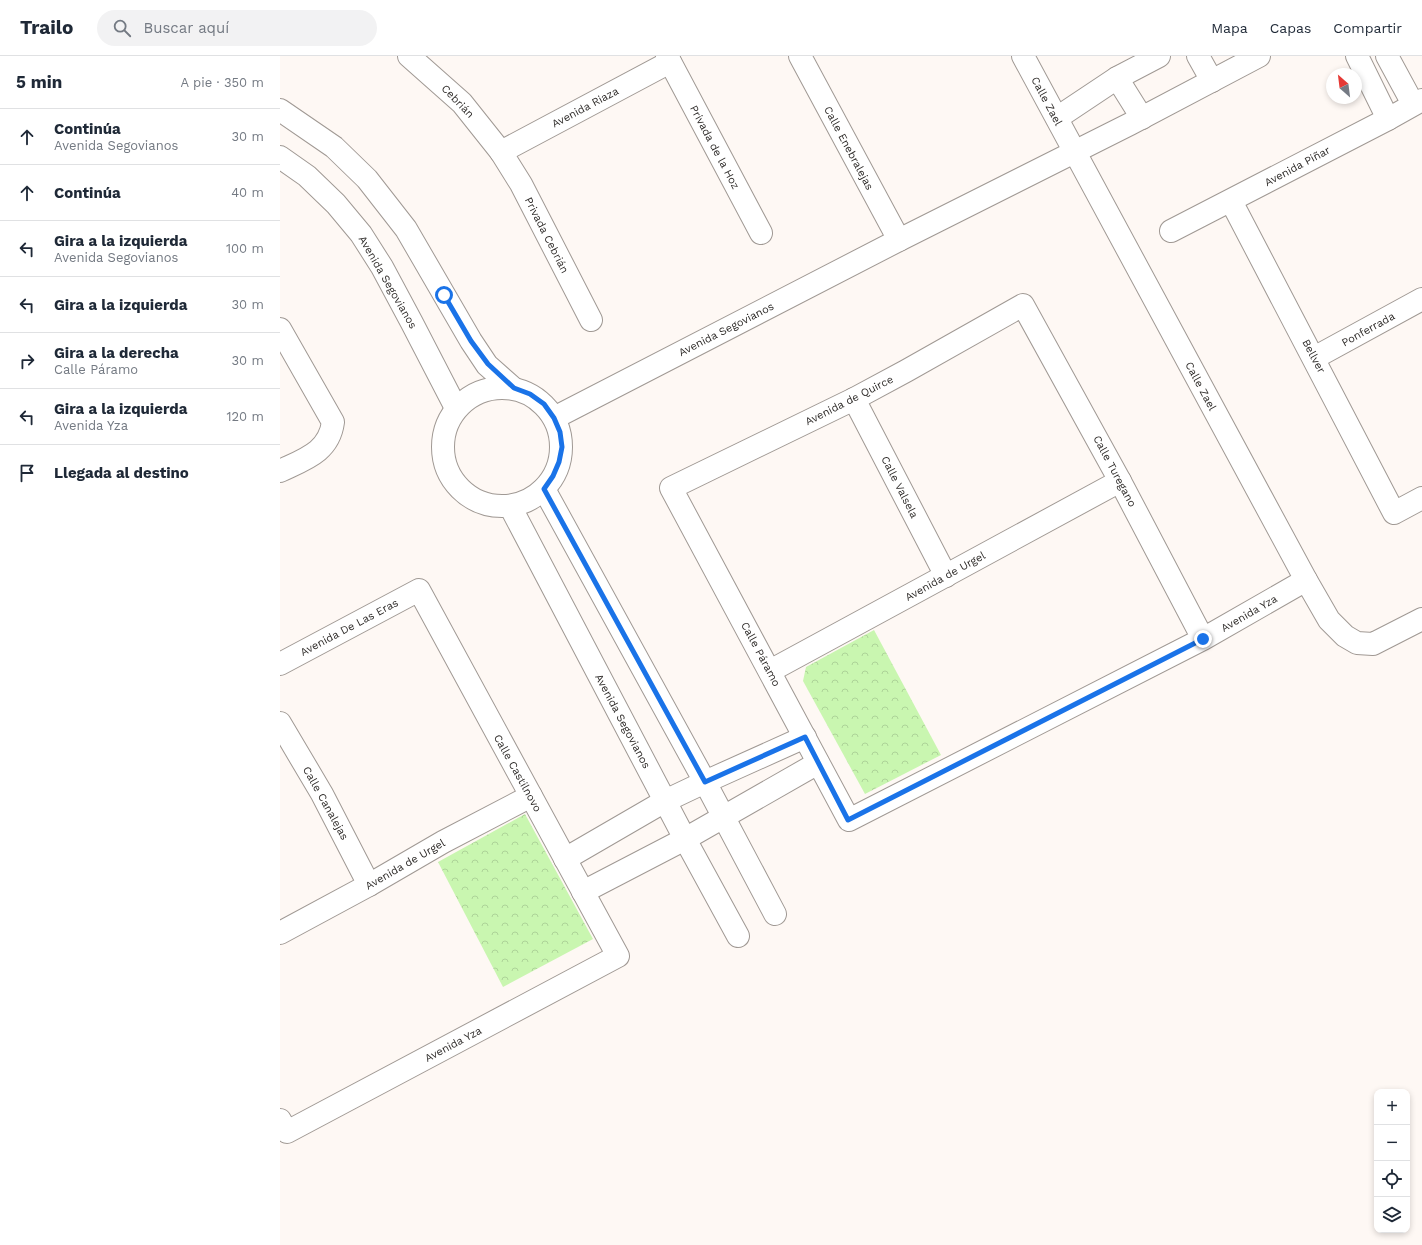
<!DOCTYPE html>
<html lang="es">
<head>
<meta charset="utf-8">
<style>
  :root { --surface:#fff; --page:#f2f2f3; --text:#1f2937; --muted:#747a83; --line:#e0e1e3 }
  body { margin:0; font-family:"Work Sans",sans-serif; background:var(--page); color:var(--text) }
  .controls { position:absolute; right:12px; bottom:12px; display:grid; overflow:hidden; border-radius:8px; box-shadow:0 2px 6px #0003 }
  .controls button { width:36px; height:36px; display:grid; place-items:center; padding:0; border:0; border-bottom:1px solid var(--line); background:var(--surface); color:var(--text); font:20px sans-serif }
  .compass { position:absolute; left:1046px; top:12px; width:36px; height:36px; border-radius:50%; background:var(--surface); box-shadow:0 2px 6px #0003; rotate:332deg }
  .stop { position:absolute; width:12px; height:12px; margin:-9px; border:3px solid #1a73e8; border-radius:50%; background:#fff }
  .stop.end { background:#1a73e8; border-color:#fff; box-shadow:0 1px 4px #0008 }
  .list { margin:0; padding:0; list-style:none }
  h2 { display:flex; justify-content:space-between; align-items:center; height:52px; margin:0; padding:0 16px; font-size:17px }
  h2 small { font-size:13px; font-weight:400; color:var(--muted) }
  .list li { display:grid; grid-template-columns:26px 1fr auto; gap:12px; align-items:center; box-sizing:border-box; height:56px; padding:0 16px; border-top:1px solid var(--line) }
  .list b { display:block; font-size:15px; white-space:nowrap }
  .list p { margin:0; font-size:13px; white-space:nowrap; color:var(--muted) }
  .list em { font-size:13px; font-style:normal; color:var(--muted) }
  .icon { flex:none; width:22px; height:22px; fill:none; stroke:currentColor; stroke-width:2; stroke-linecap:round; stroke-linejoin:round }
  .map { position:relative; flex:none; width:1142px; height:1189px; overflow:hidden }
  header { display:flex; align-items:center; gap:24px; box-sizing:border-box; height:56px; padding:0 20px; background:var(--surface); border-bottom:1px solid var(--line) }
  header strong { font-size:19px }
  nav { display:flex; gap:22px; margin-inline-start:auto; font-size:14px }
  .search { width:280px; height:36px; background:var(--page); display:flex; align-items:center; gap:10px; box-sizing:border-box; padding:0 14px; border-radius:22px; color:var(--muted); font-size:15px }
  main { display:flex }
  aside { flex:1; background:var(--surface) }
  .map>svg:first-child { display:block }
  .park { fill:url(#park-crowns) }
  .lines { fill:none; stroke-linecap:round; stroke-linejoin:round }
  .street-casing { stroke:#a09994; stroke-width:24 }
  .street { stroke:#fff; stroke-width:22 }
  .route { stroke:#1a73e8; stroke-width:5 }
  .labels { text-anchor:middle; stroke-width:4; stroke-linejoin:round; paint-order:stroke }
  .street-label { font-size:11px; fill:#2f2c2a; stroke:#fff }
</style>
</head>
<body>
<header>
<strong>Trailo</strong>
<div class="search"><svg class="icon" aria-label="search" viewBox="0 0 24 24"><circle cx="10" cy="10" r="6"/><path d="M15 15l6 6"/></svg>Buscar aquí</div>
<nav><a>Mapa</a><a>Capas</a><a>Compartir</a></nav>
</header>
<main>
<aside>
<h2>5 min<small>A pie · 350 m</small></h2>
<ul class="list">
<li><svg class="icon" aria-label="ahead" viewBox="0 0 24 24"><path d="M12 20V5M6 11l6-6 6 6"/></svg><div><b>Continúa</b><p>Avenida Segovianos</p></div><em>30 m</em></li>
<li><svg class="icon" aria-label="ahead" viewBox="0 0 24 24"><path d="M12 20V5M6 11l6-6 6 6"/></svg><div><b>Continúa</b></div><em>40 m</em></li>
<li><svg class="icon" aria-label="left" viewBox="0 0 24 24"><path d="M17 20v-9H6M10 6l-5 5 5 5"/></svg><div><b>Gira a la izquierda</b><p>Avenida Segovianos</p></div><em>100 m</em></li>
<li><svg class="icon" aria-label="left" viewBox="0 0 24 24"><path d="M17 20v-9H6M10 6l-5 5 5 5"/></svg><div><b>Gira a la izquierda</b></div><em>30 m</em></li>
<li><svg class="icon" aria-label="right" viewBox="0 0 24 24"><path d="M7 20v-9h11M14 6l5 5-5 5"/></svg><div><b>Gira a la derecha</b><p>Calle Páramo</p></div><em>30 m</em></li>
<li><svg class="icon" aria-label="left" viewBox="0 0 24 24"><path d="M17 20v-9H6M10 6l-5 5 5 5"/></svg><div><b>Gira a la izquierda</b><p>Avenida Yza</p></div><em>120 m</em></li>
<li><svg class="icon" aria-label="arrive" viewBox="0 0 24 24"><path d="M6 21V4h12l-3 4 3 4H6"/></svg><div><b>Llegada al destino</b></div></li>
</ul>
</aside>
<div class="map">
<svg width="1142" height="1189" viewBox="0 0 1142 1189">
  <defs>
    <pattern id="park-crowns" width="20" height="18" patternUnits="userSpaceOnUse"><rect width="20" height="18" fill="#c9f6b0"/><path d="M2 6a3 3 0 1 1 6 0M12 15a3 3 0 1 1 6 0" fill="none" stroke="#add398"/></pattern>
  </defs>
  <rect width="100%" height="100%" fill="#fef8f4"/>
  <g class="park">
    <polygon points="594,574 661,699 585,738 523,625 526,611"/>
    <polygon points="245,758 313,883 223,931 158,806"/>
  </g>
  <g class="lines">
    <defs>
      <g id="street">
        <polyline points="129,0 182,47 221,96 241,128 311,264"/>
        <polyline points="387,0 481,177"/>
        <polyline points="520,0 619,184"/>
        <polyline points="743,0 1026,524 1049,564 1065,580 1077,587 1093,588 1142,563"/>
        <polyline points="918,0 932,25"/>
        <polyline points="1077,0 1108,63"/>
        <polyline points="1107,0 1133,48"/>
        <polyline points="837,22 862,62"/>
        <polyline points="0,54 54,91 87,123 126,173 191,285 207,309 233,332"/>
        <polyline points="777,62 837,22 879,0"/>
        <polyline points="221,96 390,6"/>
        <polyline points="0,101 27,120 56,148 81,178 102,211 132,267 176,352"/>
        <polyline points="951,145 1114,457 1142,442"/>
        <polyline points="891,175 1108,63 1142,44"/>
        <path d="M 0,273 L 53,366 C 49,396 25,403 0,415"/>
        <polyline points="1034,302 1142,243"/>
        <circle cx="222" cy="391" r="59"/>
        <polyline points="574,343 666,520"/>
        <polyline points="274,362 619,184 850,68 979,0"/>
        <polyline points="264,433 425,726 495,858"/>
        <polyline points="230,450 405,783 458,880"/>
        <polyline points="923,583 840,425 743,249 626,315 574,343 391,432 569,764 923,583 1026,524"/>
        <polyline points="0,608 139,534 338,900 7,1076 0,1064"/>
        <polyline points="490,615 840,425"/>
        <polyline points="0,667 42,738 89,829"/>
        <polyline points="285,803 385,745 425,726 525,681"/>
        <polyline points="303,836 405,783 538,707"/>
        <polyline points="0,877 89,829 163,786 251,740"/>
      </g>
    </defs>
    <use href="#street" class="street-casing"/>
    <use href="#street" class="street"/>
  </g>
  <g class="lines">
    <polyline class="route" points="164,239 191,285 208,308 234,332 250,338 264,348 274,362 280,376 282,391 279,406 273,420 264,433 425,726 525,681 568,764 923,583"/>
  </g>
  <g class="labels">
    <g class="street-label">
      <text transform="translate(178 45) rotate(46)" y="4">Cebrián</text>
      <text transform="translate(767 45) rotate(62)" y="4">Calle Zael</text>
      <text transform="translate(305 51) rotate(-28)" y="4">Avenida Riaza</text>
      <text transform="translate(435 91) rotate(62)" y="4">Privada de la Hoz</text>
      <text transform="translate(569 92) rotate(62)" y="4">Calle Enebralejas</text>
      <text transform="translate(1017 110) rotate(-28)" y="4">Avenida Piñar</text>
      <text transform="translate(267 179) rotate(63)" y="4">Privada Cebrián</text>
      <text transform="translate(108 226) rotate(60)" y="4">Avenida Segovianos</text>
      <text transform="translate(446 273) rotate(-27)" y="4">Avenida Segovianos</text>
      <text transform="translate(1088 273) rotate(-29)" y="4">Ponferrada</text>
      <text transform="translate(1034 300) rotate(62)" y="4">Bellver</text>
      <text transform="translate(921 330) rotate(62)" y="4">Calle Zael</text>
      <text transform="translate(569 344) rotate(-27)" y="4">Avenida de Quirce</text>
      <text transform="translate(835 415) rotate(62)" y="4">Calle Turegano</text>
      <text transform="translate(620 431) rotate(63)" y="4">Calle Valsela</text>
      <text transform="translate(665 520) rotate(-29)" y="4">Avenida de Urgel</text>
      <text transform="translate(969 557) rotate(-30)" y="4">Avenida Yza</text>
      <text transform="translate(69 571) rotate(-28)" y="4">Avenida De Las Eras</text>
      <text transform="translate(481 598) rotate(62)" y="4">Calle Páramo</text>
      <text transform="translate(343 665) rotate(62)" y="4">Avenida Segovianos</text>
      <text transform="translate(238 717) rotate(61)" y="4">Calle Castilnovo</text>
      <text transform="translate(46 747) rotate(61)" y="4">Calle Canalejas</text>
      <text transform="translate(125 808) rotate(-30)" y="4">Avenida de Urgel</text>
      <text transform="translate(173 988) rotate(-28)" y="4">Avenida Yza</text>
    </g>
  </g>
</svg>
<div class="controls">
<button>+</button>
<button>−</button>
<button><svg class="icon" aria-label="locate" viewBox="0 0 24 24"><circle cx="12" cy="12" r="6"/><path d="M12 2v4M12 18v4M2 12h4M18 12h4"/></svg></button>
<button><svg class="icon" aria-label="layers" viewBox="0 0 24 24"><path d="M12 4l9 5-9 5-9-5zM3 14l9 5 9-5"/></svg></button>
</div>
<svg class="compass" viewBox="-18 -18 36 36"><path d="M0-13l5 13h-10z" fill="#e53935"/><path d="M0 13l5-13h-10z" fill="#747a83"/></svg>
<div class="stop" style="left:164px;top:239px"></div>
<div class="stop end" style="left:923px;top:583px"></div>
</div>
</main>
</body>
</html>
